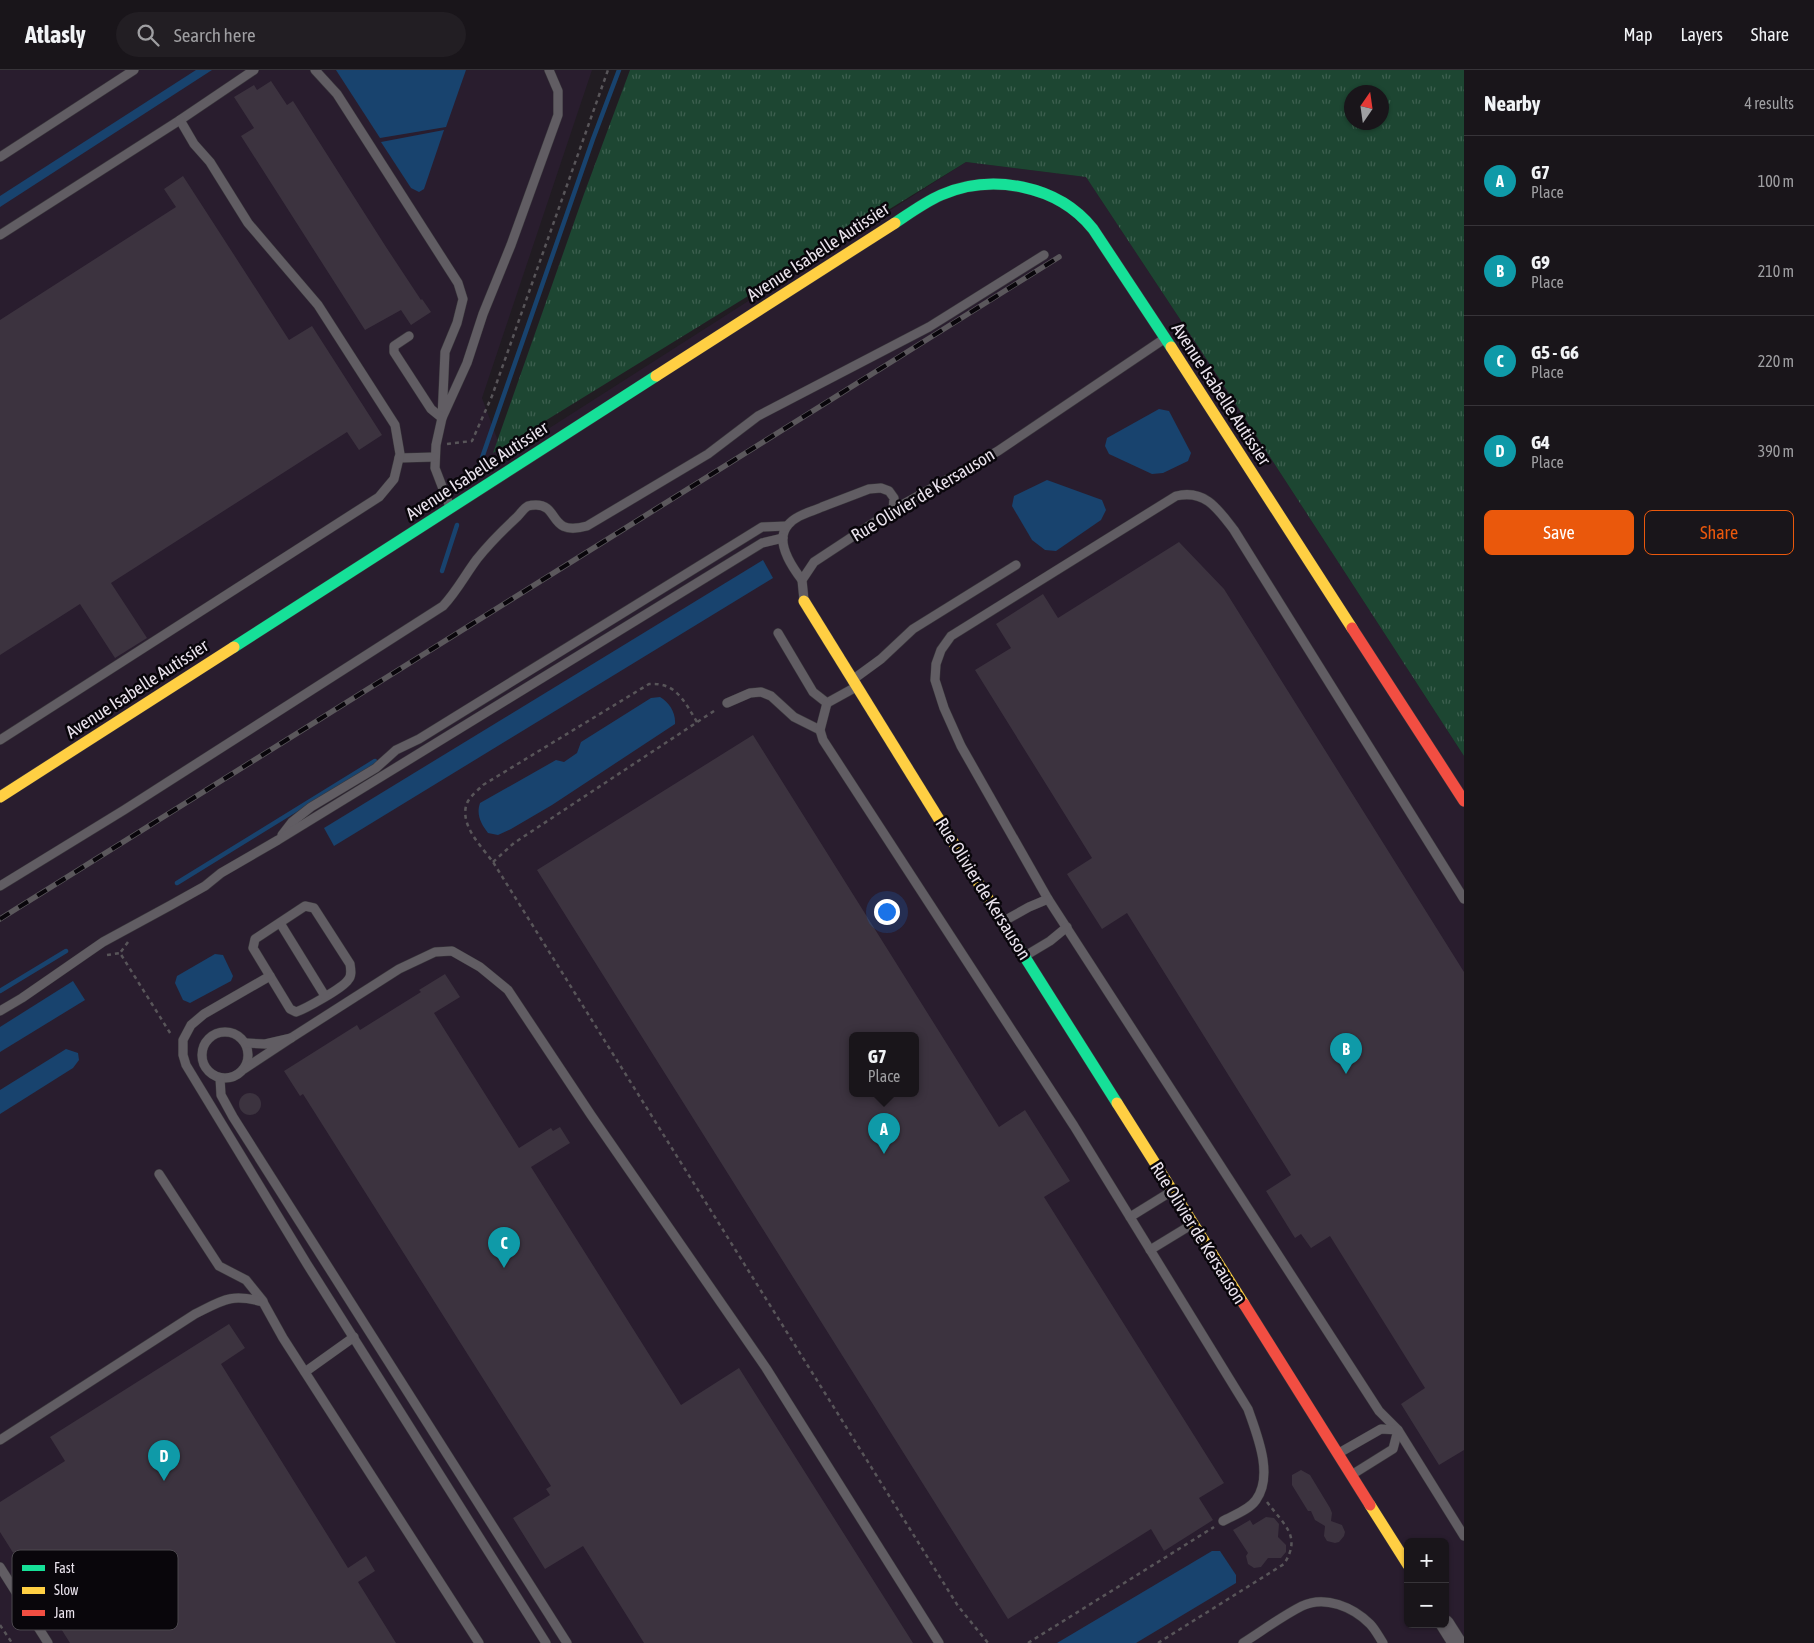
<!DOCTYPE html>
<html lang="en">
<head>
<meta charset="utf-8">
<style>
  :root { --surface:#19151a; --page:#221e23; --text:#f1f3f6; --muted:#9f9fa2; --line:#373439; --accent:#ea580c }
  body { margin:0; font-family:"Asap Condensed",sans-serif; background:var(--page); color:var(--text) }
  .controls { position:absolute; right:15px; bottom:15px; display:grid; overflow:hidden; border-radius:8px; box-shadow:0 1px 4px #0004 }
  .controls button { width:45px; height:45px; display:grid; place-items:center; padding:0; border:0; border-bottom:1px solid var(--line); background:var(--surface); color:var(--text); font:25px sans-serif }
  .compass { position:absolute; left:1344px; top:15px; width:45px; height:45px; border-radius:50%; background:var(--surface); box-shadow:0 1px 4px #0004; rotate:13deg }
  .you { position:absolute; left:886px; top:841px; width:18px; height:18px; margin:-12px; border:4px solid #fff; border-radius:50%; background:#1a73e8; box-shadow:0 0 0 8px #1a73e833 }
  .badge { display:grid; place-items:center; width:32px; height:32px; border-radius:50%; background:var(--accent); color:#fff; font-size:16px; font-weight:700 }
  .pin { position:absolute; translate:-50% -41px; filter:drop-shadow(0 1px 2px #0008) }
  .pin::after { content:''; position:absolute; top:26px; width:18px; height:15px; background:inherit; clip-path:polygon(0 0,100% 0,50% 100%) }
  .popup { position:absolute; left:849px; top:962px; width:70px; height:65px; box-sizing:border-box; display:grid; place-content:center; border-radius:8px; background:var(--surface); filter:drop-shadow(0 1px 4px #0005); font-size:16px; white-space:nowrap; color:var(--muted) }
  .popup b { font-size:19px; color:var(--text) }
  .popup::after { content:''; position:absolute; left:50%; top:100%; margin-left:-10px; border:10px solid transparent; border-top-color:var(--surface) }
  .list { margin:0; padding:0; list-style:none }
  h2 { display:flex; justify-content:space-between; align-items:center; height:65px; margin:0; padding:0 20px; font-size:21px }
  h2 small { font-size:16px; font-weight:400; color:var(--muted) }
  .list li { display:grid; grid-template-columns:32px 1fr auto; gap:15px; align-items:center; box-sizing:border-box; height:90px; padding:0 20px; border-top:1px solid var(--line) }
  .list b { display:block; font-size:19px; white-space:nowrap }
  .list p { margin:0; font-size:16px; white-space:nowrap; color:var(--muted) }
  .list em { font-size:16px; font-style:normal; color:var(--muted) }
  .actions { display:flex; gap:10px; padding:15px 20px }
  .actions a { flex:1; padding:11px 0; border:1px solid var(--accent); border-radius:8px; text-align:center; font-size:18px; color:var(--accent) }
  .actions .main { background:var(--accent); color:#fff }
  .icon { flex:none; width:28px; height:28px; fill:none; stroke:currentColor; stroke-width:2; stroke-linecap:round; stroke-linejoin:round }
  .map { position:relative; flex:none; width:1464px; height:1573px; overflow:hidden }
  header { display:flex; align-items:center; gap:30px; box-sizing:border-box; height:70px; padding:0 25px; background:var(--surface); border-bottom:1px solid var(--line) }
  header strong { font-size:24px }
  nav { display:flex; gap:28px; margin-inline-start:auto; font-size:18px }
  .search { width:350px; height:45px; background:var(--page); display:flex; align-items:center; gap:12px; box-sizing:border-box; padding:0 18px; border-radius:28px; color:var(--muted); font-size:19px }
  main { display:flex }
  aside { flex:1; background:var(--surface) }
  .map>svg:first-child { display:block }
  .built { fill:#291d2e; fill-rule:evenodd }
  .grass { fill:url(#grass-tufts); fill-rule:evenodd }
  .water { fill:#18436e }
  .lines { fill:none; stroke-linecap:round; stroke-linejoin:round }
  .stream { stroke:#18436e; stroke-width:4.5 }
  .building { fill:#3c333f; fill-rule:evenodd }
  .lane-casing { stroke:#3a373c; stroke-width:10 }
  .street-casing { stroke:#3a373c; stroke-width:19 }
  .fast-casing { stroke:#3a373c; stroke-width:12 }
  .slow-casing { stroke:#3a373c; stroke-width:12 }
  .jam-casing { stroke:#3a373c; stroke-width:12 }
  .path { stroke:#585559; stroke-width:2.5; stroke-dasharray:4 4; stroke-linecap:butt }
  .lane { stroke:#615d63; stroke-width:9 }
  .street { stroke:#615d63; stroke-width:18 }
  .fast { stroke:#16e098; stroke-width:11 }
  .slow { stroke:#ffcf43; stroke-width:11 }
  .jam { stroke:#f24e42; stroke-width:11 }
  .rail-casing { stroke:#5b585c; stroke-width:5.5 }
  .rail { stroke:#09060b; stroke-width:4; stroke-dasharray:11; stroke-linecap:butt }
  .labels { text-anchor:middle; stroke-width:5; stroke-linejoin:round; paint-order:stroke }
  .street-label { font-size:18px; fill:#e9e2ec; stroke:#09060b }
  .key { fill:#09060b; stroke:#4c484e; stroke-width:1 }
  .key-label { font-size:14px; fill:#e9e2ec }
</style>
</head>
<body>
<header>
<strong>Atlasly</strong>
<div class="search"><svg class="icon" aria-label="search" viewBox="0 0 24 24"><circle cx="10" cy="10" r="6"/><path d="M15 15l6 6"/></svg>Search here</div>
<nav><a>Map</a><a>Layers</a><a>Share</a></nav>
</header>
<main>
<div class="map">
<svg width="1464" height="1573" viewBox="0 0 1464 1573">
  <defs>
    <pattern id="grass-tufts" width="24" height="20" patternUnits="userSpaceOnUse" patternTransform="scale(1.25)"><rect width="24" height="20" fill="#1d4632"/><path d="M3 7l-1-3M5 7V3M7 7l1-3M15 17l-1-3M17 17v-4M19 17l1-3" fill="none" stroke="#3e6050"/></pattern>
  </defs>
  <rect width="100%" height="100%" fill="#211c22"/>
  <path class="built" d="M 0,0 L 592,0 L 482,328 L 504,387 L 966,92 L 1086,107 L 1213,299 L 1464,686 L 1464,1573 L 0,1573 ZM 853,965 L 915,965 L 915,1023 L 853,1023 ZM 1408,1472 L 1445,1472 L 1445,1554 L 1408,1554 Z"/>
  <path class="grass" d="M 630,0 L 1464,0 L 1464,686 L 1213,299 L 1086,107 L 966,92 L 493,383 L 584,124 ZM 1352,22 L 1382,22 L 1382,52 L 1352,52 Z"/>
  <g class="water">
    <polygon points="196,0 212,0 0,137 0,126"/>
    <polygon points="336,0 466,0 446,57 380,68"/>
    <polygon points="444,60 424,119 419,122 411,118 381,72"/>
    <polygon points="1159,339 1169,341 1191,383 1188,391 1163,403 1152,404 1109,384 1105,376 1107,368"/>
    <polygon points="1047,410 1102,430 1106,440 1101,450 1056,481 1045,480 1032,470 1012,436 1014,426"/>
    <polygon points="763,490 773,508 334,776 324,758"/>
    <path d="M 660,627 C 669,632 676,643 675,654 L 552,735 L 511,759 L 498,765 L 488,763 C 481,754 476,745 480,733 L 556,690 L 564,692 L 577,683 L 581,672 L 651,628 Z"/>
    <polygon points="215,884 223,885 233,906 231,911 190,933 183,930 175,913 177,906"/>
    <polygon points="73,911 85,930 0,982 0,957"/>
    <polygon points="66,979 78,983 79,990 73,998 0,1044 0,1020"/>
    <polygon points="1212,1481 1220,1481 1236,1505 1236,1513 1136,1573 1057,1573"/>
  </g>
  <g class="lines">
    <g class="stream">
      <polyline points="476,405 593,69 619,0"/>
      <polyline points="442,501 457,455"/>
      <polyline points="177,813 375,691"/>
      <polyline points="0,921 66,881"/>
    </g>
  </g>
  <g class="building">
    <polygon points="271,11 287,35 293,31 386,177 421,230 422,229 431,242 411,255 401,240 365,260 241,66 254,58 234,27 254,15 257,20"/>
    <polygon points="183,106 289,270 312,256 382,365 359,380 347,362 111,513 147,568 115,588 80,534 0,585 0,250 176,137 164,119"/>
    <polygon points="1179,472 1224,519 1464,902 1464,1380 1439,1395 1401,1334 1425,1318 1330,1166 1311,1178 1301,1164 1295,1168 1266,1121 1291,1105 1127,843 1102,859 1067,804 1092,788 975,600 1011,578 996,554 1043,524 1058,548"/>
    <path d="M 753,665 L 999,1057 L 1025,1040 L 1070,1111 L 1044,1127 L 1224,1413 L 1199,1428 L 1213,1450 L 1164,1481 L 1151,1459 L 1008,1549 L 537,800 ZM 853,965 L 915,965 L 915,1023 L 853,1023 Z"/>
    <polygon points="445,904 460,927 434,943 519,1078 551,1058 553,1061 560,1057 570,1073 531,1097 681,1335 739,1298 913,1573 644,1573 583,1476 545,1499 513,1448 550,1425 546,1419 551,1416 303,1024 300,1026 284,1001 357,955 360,960 421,922 419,920"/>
    <circle cx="250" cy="1034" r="11"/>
    <polygon points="229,1254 245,1278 221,1294 348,1498 366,1486 375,1501 358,1512 396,1573 70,1573 0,1462 0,1432 65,1391 50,1367"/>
    <polygon points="1301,1400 1310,1405 1330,1438 1332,1443 1331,1451 1342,1455 1345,1462 1344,1466 1339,1472 1335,1473 1327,1471 1324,1466 1325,1456 1315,1450 1311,1441 1308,1441 1292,1415 1292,1405"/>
    <polygon points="1266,1447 1274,1448 1279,1454 1278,1467 1286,1475 1286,1482 1281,1488 1268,1488 1261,1497 1254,1498 1248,1494 1246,1486 1248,1483 1233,1460 1250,1450 1253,1455"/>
  </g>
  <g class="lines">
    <defs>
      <g id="lane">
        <polyline points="315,0 337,24 458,213 463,229 457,253 445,282 442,348 467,293 483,244 511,175 558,45 558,21 549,0"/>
        <polyline points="0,87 134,0"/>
        <polyline points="0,165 180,50 254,0"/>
        <polyline points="409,266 394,276 394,282 431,339 442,348 436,375 435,398 450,437"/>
        <polyline points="399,388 435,387"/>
        <path d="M 802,510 C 792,497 774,471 788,455 C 796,445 811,442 822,437 C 838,431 853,425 869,419 L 881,418 L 889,421 L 894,428 L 893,440"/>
        <polyline points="804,530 802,510 814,492 893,440 998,381 1164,269"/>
        <polyline points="778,563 813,622 827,633 856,617"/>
        <polyline points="855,608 881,589 913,559 1016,495"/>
        <polyline points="727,633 750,623 761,622 771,626 794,647 820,660"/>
        <path d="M 827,633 L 820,660 L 823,670 L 1074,1056 L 1248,1339 C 1257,1365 1274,1405 1256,1430 C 1249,1440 1234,1445 1223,1451"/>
        <polyline points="0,670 379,427 394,409 400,384 395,355 318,235 248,153 210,92 194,74 180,50"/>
        <polyline points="282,765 292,752 311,737 376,698 396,680 419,669 762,457 787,456"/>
        <path d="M 0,816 L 124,740 L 443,536 C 457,521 465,505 477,489 C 489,474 503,460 517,447 C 520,444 524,438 528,436 C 531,435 533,435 536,435 C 560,435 548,467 587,456 L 708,384 L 758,346 L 929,257 L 1044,185"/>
        <path d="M 1464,829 L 1234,460 C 1218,439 1205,419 1176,426 L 951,566 L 941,580 L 936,594 L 935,610 L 944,638 L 961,676 L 1048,829 L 1379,1341 L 1398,1360 L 1464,1466"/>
        <path d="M 305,836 L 314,838 L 350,894 C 351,900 352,906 348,910 C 343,918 305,939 296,942 L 290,939 L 253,878 L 255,869 Z"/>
        <polyline points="1004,851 1029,837 1048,829"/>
        <polyline points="280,853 325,926"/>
        <polyline points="1025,886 1050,871 1067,857"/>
        <polyline points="270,906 204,944 191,955 183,970 183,985 186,995 307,1194 546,1573"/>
        <polyline points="0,941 22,928 103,872 171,835 205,816 221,803 278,770 762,473 783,468"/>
        <circle cx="225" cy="985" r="23"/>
        <polyline points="291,968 399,899 435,882 452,881 480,897 508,920 591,1045 766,1298 939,1573"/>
        <polyline points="244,999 291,968 265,974 246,973"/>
        <polyline points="220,1008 221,1025 233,1047 567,1573"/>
        <polyline points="159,1104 219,1196 246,1210 263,1231"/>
        <polyline points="1130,1147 1172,1121"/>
        <polyline points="1150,1180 1191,1155"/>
        <polyline points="305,1302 354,1267"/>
        <path d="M 0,1370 L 195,1244 C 223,1230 231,1223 263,1232 L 283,1268 L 479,1573"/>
        <polyline points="1339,1383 1381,1359 1398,1360 1393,1379 1353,1404"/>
        <polyline points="0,1497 48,1573"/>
        <path d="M 1243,1573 C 1262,1561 1282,1546 1302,1536 C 1325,1525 1353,1537 1370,1554 C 1375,1559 1379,1567 1383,1573"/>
      </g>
      <polyline id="street" points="1445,1554 1457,1573"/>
      <g id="fast">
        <path d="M 895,153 C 910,143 925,132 941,125 C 992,103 1058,115 1093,159 L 1171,277"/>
        <polyline points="234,577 656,306"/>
        <polyline points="997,843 1117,1033"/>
      </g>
      <g id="slow">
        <polyline points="1171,277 1352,558"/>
        <polyline points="656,306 895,153"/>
        <polyline points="804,531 997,843"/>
        <polyline points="0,727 234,577"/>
        <polyline points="1117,1033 1244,1234"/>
        <polyline points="1370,1435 1408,1495"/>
      </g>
      <g id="jam">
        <polyline points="1352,558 1464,731"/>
        <polyline points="1244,1234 1370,1435"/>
      </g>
    </defs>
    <use href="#lane" class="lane-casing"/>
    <use href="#street" class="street-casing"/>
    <use href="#fast" class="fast-casing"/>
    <use href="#slow" class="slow-casing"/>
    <use href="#jam" class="jam-casing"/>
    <g class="path">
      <polyline points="447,374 472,371 492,326 608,0"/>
      <path d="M 697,652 C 684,631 676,612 649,614 L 483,715 C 477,721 468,728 466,736 C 461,757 482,777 493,792 L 958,1536 L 988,1573"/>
      <polyline points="493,792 514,773 717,639"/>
      <polyline points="128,872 120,883 172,966"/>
      <polyline points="107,885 120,883"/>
      <polyline points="0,1555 12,1573"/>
      <polyline points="1028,1573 1214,1457"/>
      <path d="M 1158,1573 L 1284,1494 C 1302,1466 1284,1455 1267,1432"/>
    </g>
    <use href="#lane" class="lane"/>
    <use href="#street" class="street"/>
    <use href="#fast" class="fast"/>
    <use href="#slow" class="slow"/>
    <use href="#jam" class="jam"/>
    <defs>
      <polyline id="rail" points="0,849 1059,187"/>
    </defs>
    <use href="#rail" class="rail-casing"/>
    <use href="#rail" class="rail"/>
  </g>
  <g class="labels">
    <g class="street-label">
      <text transform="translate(818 182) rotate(-33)" y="6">Avenue Isabelle Autissier</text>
      <text transform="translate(1221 324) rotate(57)" y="6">Avenue Isabelle Autissier</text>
      <text transform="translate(477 401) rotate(-33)" y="6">Avenue Isabelle Autissier</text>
      <text transform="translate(923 425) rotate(-31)" y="6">Rue Olivier de Kersauson</text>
      <text transform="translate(137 619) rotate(-33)" y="6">Avenue Isabelle Autissier</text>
      <text transform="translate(983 819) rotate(58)" y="6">Rue Olivier de Kersauson</text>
      <text transform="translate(1198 1163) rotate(58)" y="6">Rue Olivier de Kersauson</text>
    </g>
  </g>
  <rect x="12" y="1480" width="166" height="80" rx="8" class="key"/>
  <rect x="22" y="1495" width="23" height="6" fill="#16e098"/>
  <rect x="22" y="1517" width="23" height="7" fill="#ffcf43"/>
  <rect x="22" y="1540" width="23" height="6" fill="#f24e42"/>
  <g class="key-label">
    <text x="54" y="1503">Fast</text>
    <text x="54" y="1525">Slow</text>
    <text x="54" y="1548">Jam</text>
  </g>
</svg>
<div class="controls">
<button>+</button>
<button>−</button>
</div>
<svg class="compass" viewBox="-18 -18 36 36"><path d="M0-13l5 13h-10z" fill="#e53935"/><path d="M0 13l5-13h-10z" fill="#9f9fa2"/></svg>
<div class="you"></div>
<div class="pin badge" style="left:884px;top:1084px;background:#0f9aa8">A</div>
<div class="popup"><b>G7</b>Place</div>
<div class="pin badge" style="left:1346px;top:1004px;background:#0f9aa8">B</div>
<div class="pin badge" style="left:504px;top:1198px;background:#0f9aa8">C</div>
<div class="pin badge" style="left:164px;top:1411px;background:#0f9aa8">D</div>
</div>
<aside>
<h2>Nearby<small>4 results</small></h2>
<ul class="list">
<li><span class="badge" style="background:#0f9aa8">A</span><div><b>G7</b><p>Place</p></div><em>100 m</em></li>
<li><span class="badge" style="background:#0f9aa8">B</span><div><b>G9</b><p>Place</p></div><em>210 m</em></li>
<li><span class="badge" style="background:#0f9aa8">C</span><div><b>G5 - G6</b><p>Place</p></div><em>220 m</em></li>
<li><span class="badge" style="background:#0f9aa8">D</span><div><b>G4</b><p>Place</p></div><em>390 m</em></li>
</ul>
<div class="actions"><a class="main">Save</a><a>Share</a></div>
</aside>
</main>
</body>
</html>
